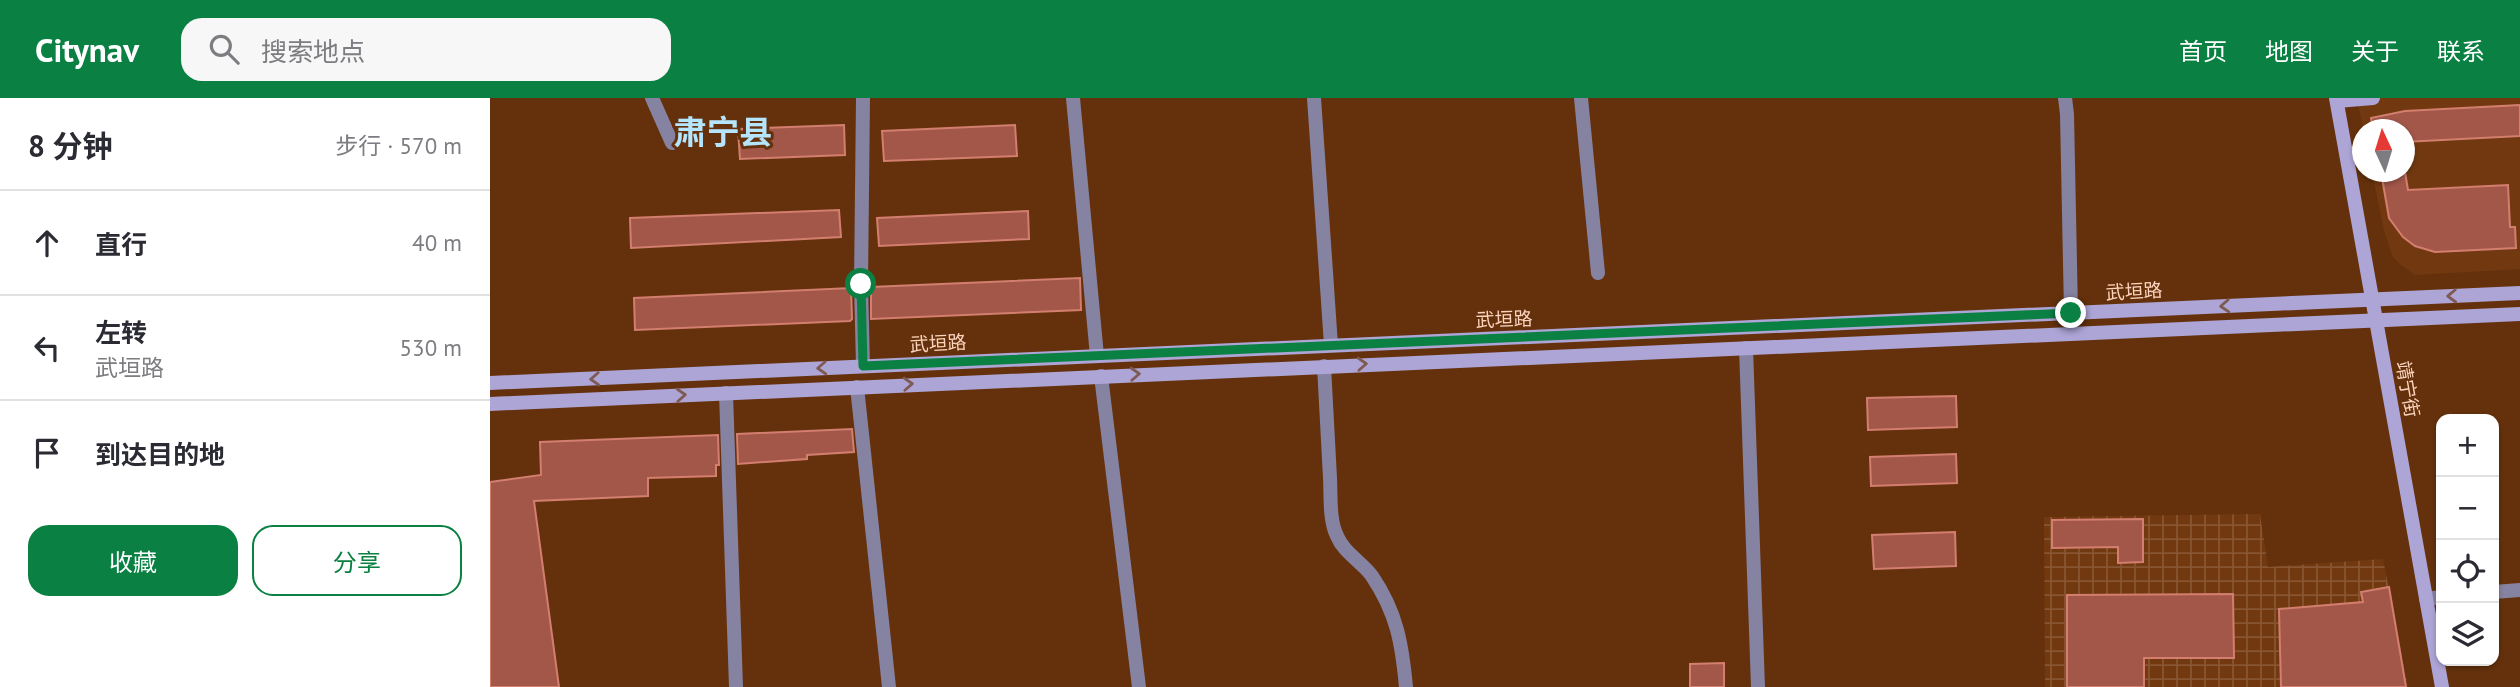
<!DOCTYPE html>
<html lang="zh">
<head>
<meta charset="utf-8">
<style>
  :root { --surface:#fff; --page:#f7f7f7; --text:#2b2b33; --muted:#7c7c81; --line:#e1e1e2; --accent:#0b8043 }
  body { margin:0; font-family:"PT Sans","Noto Sans SC",sans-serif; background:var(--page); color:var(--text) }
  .controls { position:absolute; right:21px; bottom:21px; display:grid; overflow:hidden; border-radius:14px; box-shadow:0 2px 5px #0004 }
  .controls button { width:63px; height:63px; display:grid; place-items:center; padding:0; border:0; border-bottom:2px solid var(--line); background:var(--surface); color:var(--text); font:35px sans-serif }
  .compass { position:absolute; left:1862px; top:21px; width:63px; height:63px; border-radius:50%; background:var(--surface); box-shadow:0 2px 5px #0004; rotate:356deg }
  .stop { position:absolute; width:21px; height:21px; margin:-16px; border:5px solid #0b8043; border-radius:50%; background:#fff }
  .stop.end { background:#0b8043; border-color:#fff; box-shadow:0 2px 7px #0008 }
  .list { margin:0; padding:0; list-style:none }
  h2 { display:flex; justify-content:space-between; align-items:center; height:91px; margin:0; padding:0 28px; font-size:30px }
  h2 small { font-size:23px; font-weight:400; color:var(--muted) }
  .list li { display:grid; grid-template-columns:46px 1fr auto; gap:21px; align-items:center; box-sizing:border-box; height:105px; padding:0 28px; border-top:2px solid var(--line) }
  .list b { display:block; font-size:26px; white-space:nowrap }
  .list p { margin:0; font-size:23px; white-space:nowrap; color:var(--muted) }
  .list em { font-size:23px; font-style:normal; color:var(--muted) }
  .actions { display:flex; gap:14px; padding:21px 28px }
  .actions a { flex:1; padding:16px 0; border:2px solid var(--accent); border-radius:21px; text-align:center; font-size:24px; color:var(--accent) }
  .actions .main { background:var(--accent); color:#fff }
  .icon { flex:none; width:38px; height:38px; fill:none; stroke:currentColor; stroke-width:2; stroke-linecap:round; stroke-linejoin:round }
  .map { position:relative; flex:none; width:2030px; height:589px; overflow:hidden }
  header { display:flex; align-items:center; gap:42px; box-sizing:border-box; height:98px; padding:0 35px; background:var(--accent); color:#fff }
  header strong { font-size:33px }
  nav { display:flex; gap:38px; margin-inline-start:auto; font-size:24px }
  .search { width:490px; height:63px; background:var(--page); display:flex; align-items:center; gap:18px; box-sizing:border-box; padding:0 24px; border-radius:21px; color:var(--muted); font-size:26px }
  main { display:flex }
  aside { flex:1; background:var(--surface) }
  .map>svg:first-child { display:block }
  .built { fill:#723910 }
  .industrial { fill:url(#industrial-grid) }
  .building { fill:#a25749; stroke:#d37e6e; stroke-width:2 }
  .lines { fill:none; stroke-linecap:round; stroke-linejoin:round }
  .street { stroke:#8682a1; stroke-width:14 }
  .secondary { stroke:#ada5d6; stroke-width:14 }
  .oneway { stroke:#7e5a53 }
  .route { stroke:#0b8043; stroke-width:9 }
  .labels { text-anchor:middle; stroke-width:6; stroke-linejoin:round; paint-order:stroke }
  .street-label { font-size:19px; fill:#fcd4bd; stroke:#64310c }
  .town-label { font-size:33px; font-weight:bold; fill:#b5e4fd; stroke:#64310c }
</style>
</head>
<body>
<header>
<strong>Citynav</strong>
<div class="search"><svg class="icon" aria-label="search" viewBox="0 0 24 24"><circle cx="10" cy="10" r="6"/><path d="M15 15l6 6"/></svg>搜索地点</div>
<nav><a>首页</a><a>地图</a><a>关于</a><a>联系</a></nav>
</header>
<main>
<aside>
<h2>8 分钟<small>步行 · 570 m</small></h2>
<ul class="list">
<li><svg class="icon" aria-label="ahead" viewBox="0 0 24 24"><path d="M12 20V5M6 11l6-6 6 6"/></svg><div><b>直行</b></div><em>40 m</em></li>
<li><svg class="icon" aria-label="left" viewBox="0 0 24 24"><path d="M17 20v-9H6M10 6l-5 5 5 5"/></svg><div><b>左转</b><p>武垣路</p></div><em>530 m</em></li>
<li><svg class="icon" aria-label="arrive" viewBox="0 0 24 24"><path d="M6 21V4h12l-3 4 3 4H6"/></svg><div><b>到达目的地</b></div></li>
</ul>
<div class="actions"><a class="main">收藏</a><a>分享</a></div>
</aside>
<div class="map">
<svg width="2030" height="589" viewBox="0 0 2030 589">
  <defs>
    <pattern id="industrial-grid" width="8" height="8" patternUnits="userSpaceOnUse" patternTransform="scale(1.75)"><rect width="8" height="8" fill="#723910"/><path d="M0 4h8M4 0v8" fill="none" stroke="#875531"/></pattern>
  </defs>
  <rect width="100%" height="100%" fill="#64310c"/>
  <polygon class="built" points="1867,0 2030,0 2030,171 1925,177 1911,167 1903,159 1894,133 1882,74 1914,74 1914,32 1873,31"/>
  <polygon class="industrial" points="1770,416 1778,469 1893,461 1918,589 1555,589 1554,419"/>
  <g class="building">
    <polygon points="2030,7 2030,38 1914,44 1914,32 1883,32 1881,20 1915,13"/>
    <polygon points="354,27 355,57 250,61 248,31"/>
    <polygon points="525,27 527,58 394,63 392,33"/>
    <polygon points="1891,74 1915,74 1918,92 2018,87 2020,129 2025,129 2026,150 1945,154 1925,148 1913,139 1899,120"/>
    <polygon points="349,112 351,139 141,150 140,120"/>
    <polygon points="538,113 539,141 389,148 387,120"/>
    <polygon points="590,180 591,212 381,221 381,189"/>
    <polygon points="361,190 362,221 360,223 145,232 144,200"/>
    <polygon points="1466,298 1467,329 1378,332 1377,300"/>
    <polygon points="362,331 364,354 317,357 317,361 248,366 247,336"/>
    <polygon points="228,337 229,367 226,367 226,378 158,380 158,398 44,403 69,589 0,589 0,384 51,377 50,344"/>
    <polygon points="1466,356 1467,385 1381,388 1380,359"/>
    <polygon points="1653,421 1653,464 1628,465 1628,449 1562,450 1562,422"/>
    <polygon points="1465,434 1466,468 1384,471 1382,437"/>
    <polygon points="1899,489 1916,589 1791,589 1789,511 1873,504 1871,494"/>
    <polygon points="1743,496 1744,560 1654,560 1654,589 1577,589 1577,497"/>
    <polygon points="1234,565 1234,589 1200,589 1200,566"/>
  </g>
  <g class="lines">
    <g class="street">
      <polyline points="162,0 182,45"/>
      <polyline points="373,0 371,186 373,268"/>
      <polyline points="583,0 607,258"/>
      <polyline points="824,0 841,247"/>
      <polyline points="1091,0 1108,175"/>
      <polyline points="1575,0 1577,16 1581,215"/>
      <polyline points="1256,250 1268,589"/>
      <path d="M 834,268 C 836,305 838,343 840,380 C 841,398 839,422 847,438 C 854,455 872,464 882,478 C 907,515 912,546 916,589"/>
      <polyline points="611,278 649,589"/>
      <polyline points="367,289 399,589"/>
      <polyline points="236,295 246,589"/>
      <polyline points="2004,494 2030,492"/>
      <polyline points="1936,501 1951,499"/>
    </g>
    <g class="secondary">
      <polyline points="1846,0 1952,589"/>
      <polyline points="1847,3 1883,0"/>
      <polyline points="0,285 2030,195"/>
      <polyline points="0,306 2030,216"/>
    </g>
  </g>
  <defs><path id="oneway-chevron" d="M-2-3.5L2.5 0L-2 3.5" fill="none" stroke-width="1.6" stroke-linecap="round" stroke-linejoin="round" transform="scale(1.75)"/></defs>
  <g class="oneway">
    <use href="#oneway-chevron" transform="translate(1962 198) rotate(178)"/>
    <use href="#oneway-chevron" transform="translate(1735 208) rotate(177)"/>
    <use href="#oneway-chevron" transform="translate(872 266) rotate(-3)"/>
    <use href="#oneway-chevron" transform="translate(332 270) rotate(177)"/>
    <use href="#oneway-chevron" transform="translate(645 276) rotate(-3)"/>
    <use href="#oneway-chevron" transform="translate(105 281) rotate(177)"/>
    <use href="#oneway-chevron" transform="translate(418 286) rotate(-3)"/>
    <use href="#oneway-chevron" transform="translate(191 297) rotate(-3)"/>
  </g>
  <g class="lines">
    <polyline class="route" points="371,186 373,268 1581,215"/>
  </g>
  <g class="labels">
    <g class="street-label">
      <text transform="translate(1644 193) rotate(-3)" y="7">武垣路</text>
      <text transform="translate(1014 221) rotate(-2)" y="7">武垣路</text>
      <text transform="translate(448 245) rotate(-3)" y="7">武垣路</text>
      <text transform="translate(1918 291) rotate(80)" y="7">靖宁街</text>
    </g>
    <g class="town-label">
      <text x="233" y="46">肃宁县</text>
    </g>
  </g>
</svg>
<div class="controls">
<button>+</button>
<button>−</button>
<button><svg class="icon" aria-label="locate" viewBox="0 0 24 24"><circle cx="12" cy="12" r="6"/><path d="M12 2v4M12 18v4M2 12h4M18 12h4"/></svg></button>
<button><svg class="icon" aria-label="layers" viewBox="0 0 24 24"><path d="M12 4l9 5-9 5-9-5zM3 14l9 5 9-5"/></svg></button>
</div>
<svg class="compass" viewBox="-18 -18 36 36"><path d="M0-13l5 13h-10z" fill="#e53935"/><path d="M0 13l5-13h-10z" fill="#7c7c81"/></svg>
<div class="stop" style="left:371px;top:186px"></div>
<div class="stop end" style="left:1581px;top:215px"></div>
</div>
</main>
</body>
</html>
